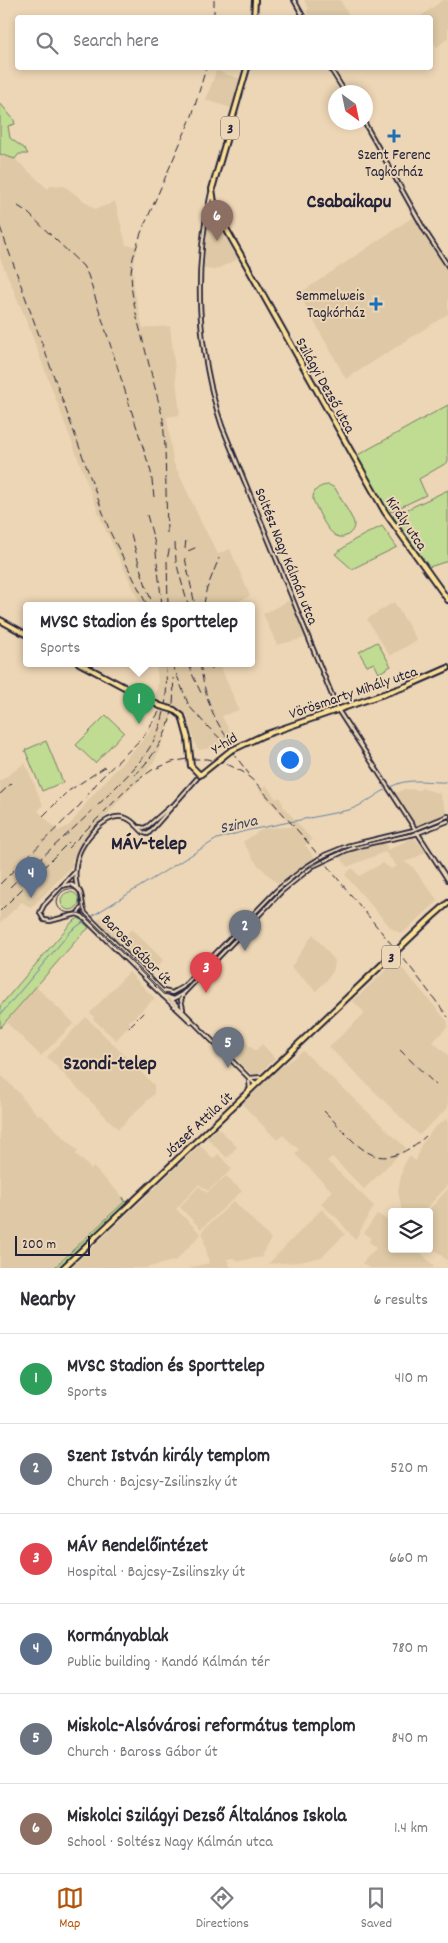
<!DOCTYPE html>
<html lang="en">
<head>
<meta charset="utf-8">
<style>
  :root { --surface:#fff; --page:#f7f7f7; --text:#2b2b33; --muted:#7c7c81; --line:#e1e1e2; --accent:#b45309 }
  body { margin:0; font-family:Dekko,sans-serif; background:var(--page); color:var(--text) }
  .controls { position:absolute; right:15px; bottom:15px; display:grid; overflow:hidden; border-radius:5px; box-shadow:0 2px 8px #0003 }
  .controls button { width:45px; height:45px; display:grid; place-items:center; padding:0; border:0; border-bottom:1px solid var(--line); background:var(--surface); color:var(--text); font:25px sans-serif }
  .compass { position:absolute; left:328px; top:85px; width:45px; height:45px; border-radius:50%; background:var(--surface); box-shadow:0 2px 8px #0003; rotate:147deg }
  .scale { position:absolute; left:15px; bottom:12px; width:75px; box-sizing:border-box; padding-left:5px; border:2px solid #22223b; border-top:0; font-size:14px; line-height:18px; white-space:nowrap; color:#22223b; -webkit-text-stroke:4px #edd6b5; paint-order:stroke }
  .you { position:absolute; left:289px; top:759px; width:18px; height:18px; margin:-12px; border:4px solid #fff; border-radius:50%; background:#1a73e8; box-shadow:0 0 0 8px #1a73e833 }
  .badge { display:grid; place-items:center; width:32px; height:32px; border-radius:50%; background:var(--accent); color:#fff; font-size:16px; font-weight:700 }
  .pin { position:absolute; translate:-50% -41px; filter:drop-shadow(0 1px 2px #0008) }
  .pin::after { content:''; position:absolute; top:26px; width:18px; height:15px; background:inherit; clip-path:polygon(0 0,100% 0,50% 100%) }
  .popup { position:absolute; left:23px; top:602px; width:232px; height:65px; box-sizing:border-box; display:grid; place-content:center; border-radius:5px; background:var(--surface); filter:drop-shadow(0 1px 4px #0005); font-size:16px; white-space:nowrap; color:var(--muted) }
  .popup b { font-size:19px; color:var(--text) }
  .popup::after { content:''; position:absolute; left:50%; top:100%; margin-left:-10px; border:10px solid transparent; border-top-color:var(--surface) }
  .list { margin:0; padding:0; list-style:none }
  h2 { display:flex; justify-content:space-between; align-items:center; height:65px; margin:0; padding:0 20px; font-size:21px }
  h2 small { font-size:16px; font-weight:400; color:var(--muted) }
  .list li { display:grid; grid-template-columns:32px 1fr auto; gap:15px; align-items:center; box-sizing:border-box; height:90px; padding:0 20px; border-top:1px solid var(--line) }
  .list b { display:block; font-size:19px; white-space:nowrap }
  .list p { margin:0; font-size:16px; white-space:nowrap; color:var(--muted) }
  .list em { font-size:16px; font-style:normal; color:var(--muted) }
  .icon { flex:none; width:28px; height:28px; fill:none; stroke:currentColor; stroke-width:2; stroke-linecap:round; stroke-linejoin:round }
  .map { position:relative; flex:none; width:448px; height:1268px; overflow:hidden }
  .search { position:absolute; background:var(--surface); box-shadow:0 2px 8px #0003; left:15px; right:15px; top:15px; height:55px; display:flex; align-items:center; gap:12px; box-sizing:border-box; padding:0 18px; border-radius:5px; color:var(--muted); font-size:19px }
  .sheet { height:605px; background:var(--surface) }
  nav { display:flex; justify-content:space-around; align-items:center; box-sizing:border-box; height:70px; border-top:1px solid var(--line); background:var(--surface); font-size:14px; color:var(--muted) }
  nav a { display:grid; justify-items:center; gap:2px }
  nav .on { color:var(--accent) }
  .map>svg:first-child { display:block }
  .built { fill:#dec8a5 }
  .green { fill:#c0db92; stroke:#717e66 }
  .lines { fill:none; stroke-linecap:round; stroke-linejoin:round }
  .stream { stroke:#6484a6; stroke-width:1 }
  .minor-casing { stroke:#22223b; stroke-width:6 }
  .major-casing { stroke:#22223b; stroke-width:8 }
  .minor { stroke:#edd6b5; stroke-width:2.5 }
  .major { stroke:#fbdf96; stroke-width:4 }
  .tram { stroke:#22223b; stroke-width:1 }
  .rail { stroke:#22223b; stroke-width:1; stroke-dasharray:8 4; stroke-linecap:butt }
  .major-bridge-casing { stroke:#22223b; stroke-width:8; stroke-linecap:butt }
  .major-bridge { stroke:#fbdf96; stroke-width:4 }
  .poi-dot { fill:#1f6fb2; stroke:#edd6b5; stroke-width:2 }
  .labels { text-anchor:middle; stroke-width:4; stroke-linejoin:round; paint-order:stroke }
  .shield { fill:#edd6b5; stroke:#5f5860; stroke-width:1 }
  .shield-label { font-size:14px; font-weight:bold; fill:#22223b }
  .poi-label { font-size:15px; fill:#22223b; stroke:#edd6b5 }
  .street-label { font-size:15px; fill:#22223b; stroke:#edd6b5 }
  .water-label { font-size:16px; font-style:italic; fill:#38435f; stroke:#edd6b5 }
  .district-label { font-size:20px; font-weight:bold; fill:#22223b; stroke:#edd6b5 }
</style>
</head>
<body>
<div class="map">
<svg width="448" height="1268" viewBox="0 0 448 1268">
  <rect width="100%" height="100%" fill="#edd6b5"/>
  <filter id="ink" filterUnits="userSpaceOnUse"><feTurbulence type="fractalNoise" baseFrequency=".02" numOctaves="2"/><feDisplacementMap in="SourceGraphic" scale="10" xChannelSelector="R" yChannelSelector="G"/><feConvolveMatrix kernelMatrix="1 2 1 2 8 2 1 2 1" color-interpolation-filters="sRGB"/></filter>
  <g filter="url(#ink)">
    <g class="built">
      <polygon points="304,0 340,0 350,17 309,17 306,11 309,9"/>
      <polygon points="443,0 448,0 448,38 437,47 431,38 430,18 420,17"/>
      <polygon points="216,71 241,79 231,108 206,100"/>
      <polygon points="0,154 15,159 48,189 51,185 64,186 95,209 108,205 115,201 126,245 138,246 133,266 134,289 143,328 170,326 180,415 167,417 173,461 203,526 218,554 230,549 250,596 230,605 141,605 102,522 25,317 0,258"/>
      <polygon points="212,213 238,259 215,270 204,269 207,222"/>
      <polygon points="413,217 448,270 448,314 346,379 299,294"/>
      <polygon points="290,600 305,638 277,645 263,614"/>
      <polygon points="394,602 417,640 390,656 367,619"/>
      <polygon points="156,663 219,663 239,710 222,716 236,743 200,750 196,747 187,715 174,705 170,723 155,760 142,778 124,795 81,845 71,861 74,864 31,908 22,902 0,923 0,781 25,763 43,805 38,811 58,831 70,825 91,797 149,733 156,720 161,701 155,699 158,683"/>
      <polygon points="266,785 276,799 279,797 283,804 283,806 312,840 305,845 315,858 278,884 256,863 243,842 264,828 290,827 292,825 259,790 262,788 268,794 263,787"/>
      <polygon points="421,788 439,793 448,815 417,828 396,793 404,789 420,790"/>
      <polygon points="414,837 426,852 411,860 404,862 412,866 438,901 402,934 391,928 345,875 352,868 359,876 383,863 391,869 397,866 385,852 347,867 340,856 385,842 388,850"/>
      <polygon points="105,915 125,935 132,929 163,960 150,975 135,963 94,922"/>
      <polygon points="313,934 335,961 333,971 327,980 316,991 291,967"/>
      <polygon points="396,961 448,1022 448,1026 433,1042 448,1055 448,1108 419,1135 329,1047 365,1013 353,1001"/>
      <polygon points="129,972 150,994 155,998 129,1022 131,1024 116,1040 93,1019 94,1017 90,1013"/>
      <polygon points="36,987 74,1023 41,1056 7,1023 10,1018"/>
      <polygon points="86,1017 154,1085 154,1094 118,1129 47,1057"/>
      <polygon points="236,1033 255,1051 262,1044 275,1058 258,1075 251,1074 223,1046"/>
      <polygon points="303,1051 406,1148 364,1189 332,1157 327,1161 374,1206 355,1240 338,1219 321,1204 332,1191 295,1154 299,1150 283,1135 277,1140 242,1104 278,1069"/>
      <polygon points="0,1074 23,1097 22,1098 39,1116 41,1115 78,1151 76,1154 91,1169 93,1167 123,1197 124,1202 54,1268 0,1268"/>
      <polygon points="448,1118 448,1185 423,1212 402,1212 398,1191 403,1167 409,1156 416,1161 421,1145 434,1128"/>
      <polygon points="218,1128 237,1147 227,1158 207,1138"/>
      <polygon points="200,1145 213,1159 218,1154 232,1169 208,1191 199,1184 176,1209 201,1234 177,1259 177,1260 145,1268 71,1268"/>
      <polygon points="226,1176 242,1191 201,1229 180,1207 199,1186 207,1193"/>
      <polygon points="448,1189 448,1261 429,1245 429,1212 427,1212"/>
      <polygon points="234,1201 271,1239 262,1254 263,1257 239,1261 233,1258 227,1259 231,1268 189,1268 209,1263 202,1231"/>
      <polygon points="322,1209 345,1234 322,1257 300,1262 268,1264"/>
      <polygon points="377,1214 383,1217 391,1224 392,1249 417,1249 434,1266 432,1268 369,1268 362,1263 376,1248 369,1241 371,1237 364,1233"/>
    </g>
    <g class="green">
      <polygon points="0,103 14,120 15,124 8,126 10,138 25,149 28,154 19,154 15,159 0,154"/>
      <polygon points="448,405 448,462 419,479 426,495 388,513 356,456"/>
      <path d="M 329,485 L 335,488 L 353,520 C 355,525 354,530 349,534 C 332,548 319,512 313,500 C 312,490 320,485 329,485 Z"/>
      <polygon points="448,490 448,561 429,567 393,516"/>
      <polygon points="382,526 397,547 352,569 335,554 354,540"/>
      <polygon points="377,642 391,666 379,673 374,663 367,666 359,652"/>
      <polygon points="106,715 124,732 95,763 76,745"/>
      <polygon points="46,741 63,782 42,791 25,750"/>
      <circle cx="70" cy="901" r="9"/>
      <polygon points="79,918 89,928 80,936 0,1028 0,1006 72,922"/>
      <polygon points="123,1197 127,1204 58,1268 54,1268 124,1202"/>
    </g>
    <g class="lines">
      <g class="stream">
        <path d="M 89,918 L 217,839 L 245,831 L 349,810 C 367,804 381,790 397,784 C 413,778 431,783 448,782"/>
        <polyline points="0,1015 71,931 86,920"/>
      </g>
      <defs>
        <g id="minor">
          <polyline points="294,0 304,18"/>
          <polyline points="330,68 345,92"/>
          <polyline points="364,122 425,231 448,266"/>
          <path d="M 211,193 C 193,270 197,351 222,426 L 338,710 L 448,880"/>
          <polyline points="140,827 144,828 148,826 171,806"/>
          <polyline points="75,872 44,905 40,913 44,920 50,921 77,914 82,908"/>
          <path d="M 62,886 L 70,884 C 87,891 79,900 85,913 L 256,1085"/>
          <path d="M 77,887 C 75,879 75,869 77,860 C 80,843 106,810 126,818 C 134,821 138,828 144,833 L 148,834 L 200,775"/>
          <polyline points="77,914 82,916 159,992 191,1022"/>
          <polyline points="163,991 172,993 183,987 277,890 306,867 325,855 347,846 414,830 448,816"/>
          <polyline points="183,995 181,1000 183,1009"/>
          <polyline points="163,996 174,999 183,994 282,891 313,866 347,850 371,843 415,834 448,821"/>
          <polyline points="250,1078 262,1077"/>
          <polyline points="249,1079 250,1091"/>
        </g>
        <g id="major">
          <polyline points="254,18 255,0"/>
          <polyline points="247,68 212,189 215,209 385,512 448,600"/>
          <polyline points="0,620 27,635"/>
          <polyline points="79,663 160,706"/>
          <polyline points="174,710 182,716 188,738"/>
          <polyline points="264,735 407,686 448,668"/>
          <polyline points="432,917 448,903"/>
          <polyline points="63,1268 349,996"/>
        </g>
      </defs>
      <use href="#minor" class="minor-casing"/>
      <use href="#major" class="major-casing"/>
      <use href="#minor" class="minor"/>
      <use href="#major" class="major"/>
      <g class="tram">
        <path d="M 448,818 L 415,831 L 342,849 L 309,866 L 278,891 L 181,991 L 173,995 L 164,993 L 85,914 C 79,907 85,890 71,889 C 60,888 52,903 61,910 C 68,915 77,911 84,915 L 163,994 L 173,996 L 182,992 L 279,892 L 307,869 L 330,856 L 351,847 L 411,833 L 448,819"/>
        <polyline points="129,1027 143,1013"/>
      </g>
      <g class="rail">
        <polyline points="214,18 214,0"/>
        <polyline points="18,206 27,212 83,266 88,275 151,472 154,497"/>
        <polyline points="0,227 110,532 147,605"/>
        <polyline points="147,515 155,544 162,605"/>
        <polyline points="167,533 165,447 163,419 136,314 132,292 131,272 133,258 141,233 192,116 206,68"/>
        <polyline points="131,534 141,571 152,603"/>
        <polyline points="175,543 176,562 188,605"/>
        <polyline points="185,549 186,539"/>
        <polyline points="188,551 197,547"/>
        <polyline points="185,558 195,605"/>
        <polyline points="168,605 167,560 170,546"/>
        <polyline points="204,605 206,591 219,558"/>
        <polyline points="172,663 189,706 207,726 228,746 249,774"/>
        <polyline points="189,663 193,676 202,695"/>
        <path d="M 200,663 C 204,690 210,714 226,736"/>
        <polyline points="211,663 212,670"/>
        <path d="M 134,776 C 163,747 177,719 173,678"/>
        <polyline points="0,794 12,783"/>
        <polyline points="43,816 67,792 105,767"/>
        <polyline points="68,848 131,785 152,770 172,762 187,759 207,759 229,765 243,772 256,783 305,839 411,968 448,1017"/>
        <polyline points="0,884 80,805 100,779 144,736 159,712"/>
        <path d="M 10,887 C 43,855 78,826 110,793 C 128,775 146,758 157,734 C 167,711 168,687 165,663"/>
        <polyline points="0,911 69,842"/>
        <polyline points="400,1050 436,1085"/>
        <path d="M 324,1111 C 361,1148 376,1179 426,1136"/>
      </g>
      <defs>
        <g id="major-bridge">
          <polyline points="160,706 174,710"/>
          <polyline points="188,738 191,766 200,775 230,751 264,735"/>
          <polyline points="349,996 432,917"/>
        </g>
      </defs>
      <use href="#major-bridge" class="major-bridge-casing"/>
      <use href="#major-bridge" class="major-bridge"/>
    </g>
  </g>
  <g class="poi-dot">
    <path d="M391.5 128.5h5v5h5v5h-5v5h-5v-5h-5v-5h5z"/>
    <path d="M373.5 296.5h5v5h5v5h-5v5h-5v-5h-5v-5h5z"/>
  </g>
  <g class="labels">
    <g class="shield">
      <rect x="221" y="116.5" width="18" height="23" rx="4"/>
      <rect x="382" y="945.5" width="18" height="23" rx="4"/>
    </g>
    <g class="shield-label">
      <text x="230" y="133">3</text>
      <text x="391" y="962">3</text>
    </g>
    <g class="poi-label">
      <text x="394" y="159">Szent Ferenc<tspan x="394" dy="17">Tagkórház</tspan></text>
      <text x="365" y="300" text-anchor="end">Semmelweis<tspan x="365" dy="17">Tagkórház</tspan></text>
    </g>
    <g class="street-label">
      <text transform="translate(326 385) rotate(61)" y="5">Szilágyi Dezső utca</text>
      <text transform="translate(407 523) rotate(56)" y="5">Király utca</text>
      <text transform="translate(287 556) rotate(68)" y="5">Soltész Nagy Kálmán utca</text>
      <text transform="translate(353 692) rotate(-19)" y="5">Vörösmarty Mihály utca</text>
      <text transform="translate(224 743) rotate(-32)" y="5">Y-híd</text>
      <text transform="translate(137 949) rotate(45)" y="5">Baross Gábor út</text>
      <text transform="translate(198 1124) rotate(-43)" y="5">József Attila út</text>
    </g>
    <g class="water-label">
      <text transform="translate(238 823) rotate(-13)" y="6">Szinva</text>
    </g>
    <g class="district-label">
      <text x="349" y="207">Csabaikapu</text>
      <text x="149" y="849">MÁV-telep</text>
      <text x="110" y="1069">Szondi-telep</text>
    </g>
  </g>
</svg>
<div class="controls">
<button><svg class="icon" aria-label="layers" viewBox="0 0 24 24"><path d="M12 4l9 5-9 5-9-5zM3 14l9 5 9-5"/></svg></button>
</div>
<svg class="compass" viewBox="-18 -18 36 36"><path d="M0-13l5 13h-10z" fill="#e53935"/><path d="M0 13l5-13h-10z" fill="#7c7c81"/></svg>
<div class="scale">200 m</div>
<div class="you"></div>
<div class="pin badge" style="left:139px;top:724px;background:#2e9e5b">1</div>
<div class="popup"><b>MVSC Stadion és Sporttelep</b>Sports</div>
<div class="pin badge" style="left:245px;top:951px;background:#6b7280">2</div>
<div class="pin badge" style="left:206px;top:993px;background:#e0444e">3</div>
<div class="pin badge" style="left:31px;top:898px;background:#5c6f8a">4</div>
<div class="pin badge" style="left:228px;top:1068px;background:#6b7280">5</div>
<div class="pin badge" style="left:217px;top:241px;background:#8d6e63">6</div>
<div class="search"><svg class="icon" aria-label="search" viewBox="0 0 24 24"><circle cx="10" cy="10" r="6"/><path d="M15 15l6 6"/></svg>Search here</div>
</div>
<section class="sheet">
<h2>Nearby<small>6 results</small></h2>
<ul class="list">
<li><span class="badge" style="background:#2e9e5b">1</span><div><b>MVSC Stadion és Sporttelep</b><p>Sports</p></div><em>410 m</em></li>
<li><span class="badge" style="background:#6b7280">2</span><div><b>Szent István király templom</b><p>Church · Bajcsy-Zsilinszky út</p></div><em>520 m</em></li>
<li><span class="badge" style="background:#e0444e">3</span><div><b>MÁV Rendelőintézet</b><p>Hospital · Bajcsy-Zsilinszky út</p></div><em>660 m</em></li>
<li><span class="badge" style="background:#5c6f8a">4</span><div><b>Kormányablak</b><p>Public building · Kandó Kálmán tér</p></div><em>780 m</em></li>
<li><span class="badge" style="background:#6b7280">5</span><div><b>Miskolc-Alsóvárosi református templom</b><p>Church · Baross Gábor út</p></div><em>840 m</em></li>
<li><span class="badge" style="background:#8d6e63">6</span><div><b>Miskolci Szilágyi Dezső Általános Iskola</b><p>School · Soltész Nagy Kálmán utca</p></div><em>1.4 km</em></li>
</ul>
</section>
<nav>
<a class="on"><svg class="icon" aria-label="map" viewBox="0 0 24 24"><path d="M3 6l6-2 6 2 6-2v14l-6 2-6-2-6 2zM9 4v14M15 6v14"/></svg>Map</a>
<a><svg class="icon" aria-label="directions" viewBox="0 0 24 24"><path d="M12 3l9 9-9 9-9-9zM9 14v-3h6M13 9l2 2-2 2"/></svg>Directions</a>
<a><svg class="icon" aria-label="saved" viewBox="0 0 24 24"><path d="M7 4h10v16l-5-4-5 4z"/></svg>Saved</a>
</nav>
</body>
</html>
